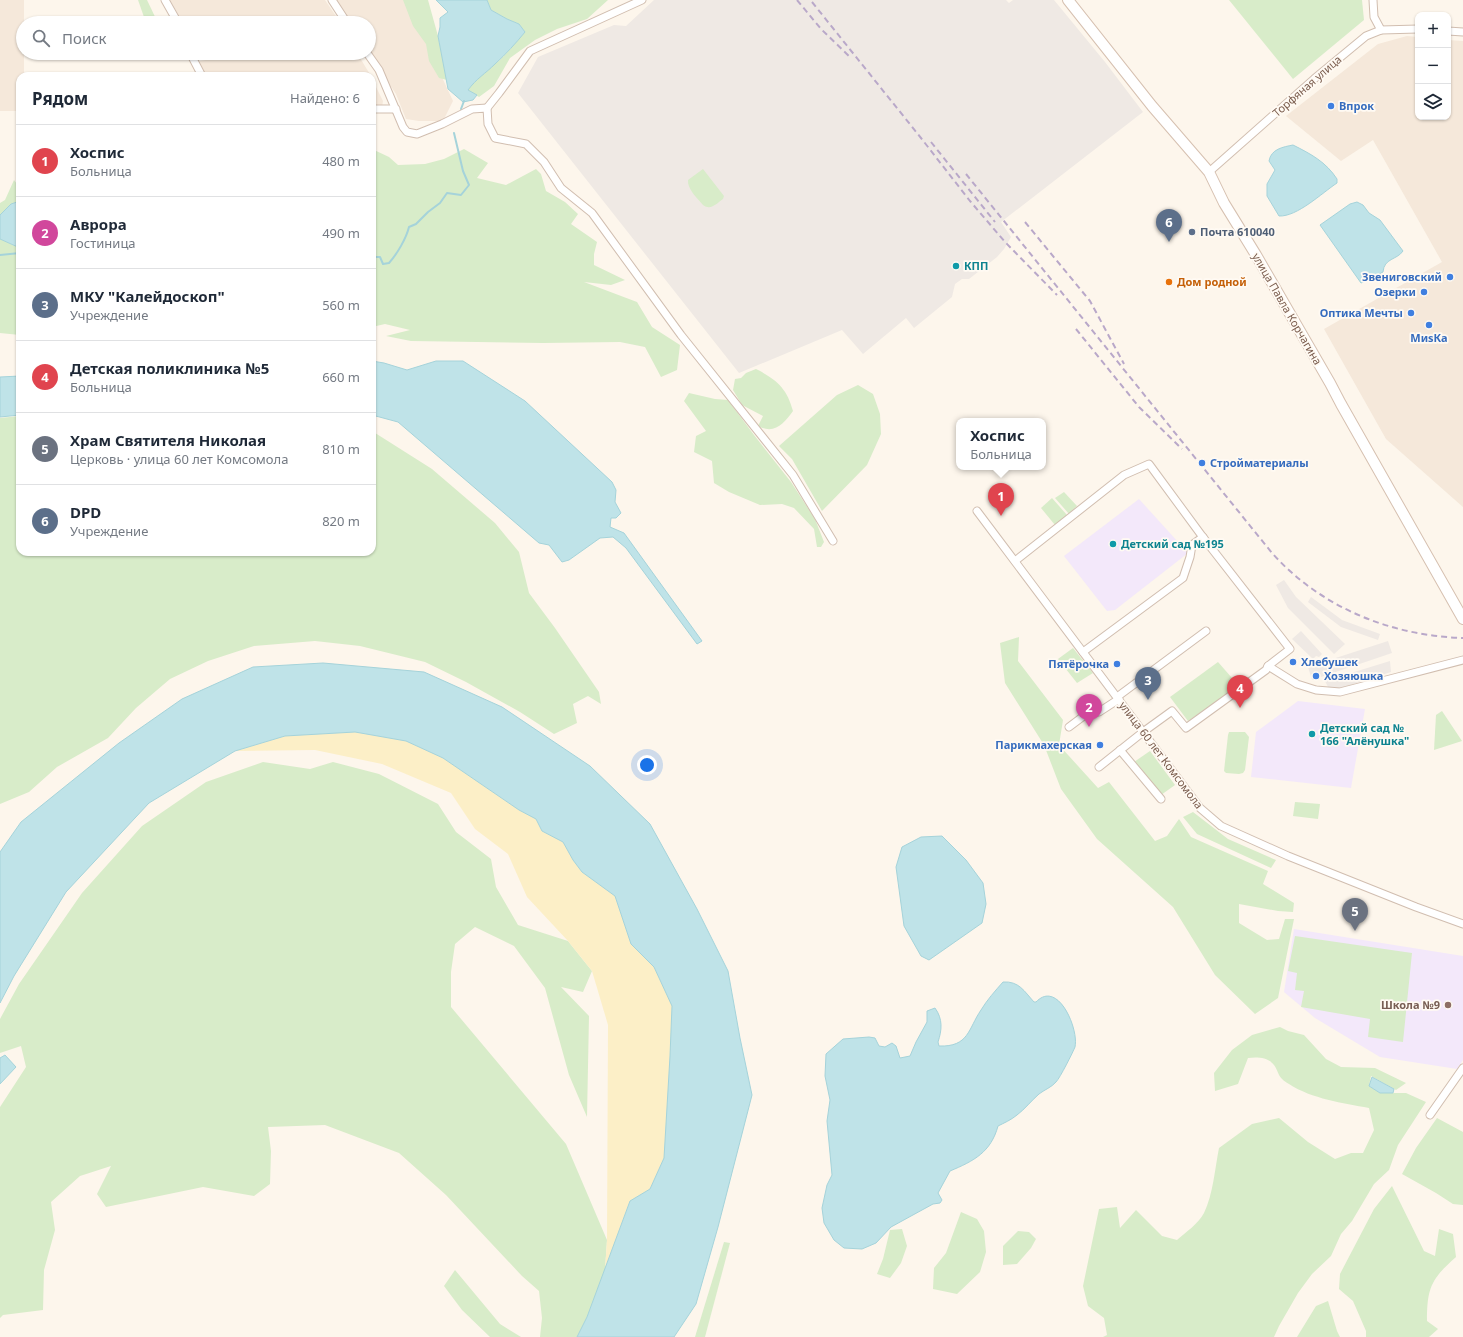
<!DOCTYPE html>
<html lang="ru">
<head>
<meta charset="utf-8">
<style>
  :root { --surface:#fff; --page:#f2f2f3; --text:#1f2937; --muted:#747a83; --line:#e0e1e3; --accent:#7c3aed }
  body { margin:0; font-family:"Noto Sans",sans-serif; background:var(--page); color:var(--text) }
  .controls { position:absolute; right:12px; top:12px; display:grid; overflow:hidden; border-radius:8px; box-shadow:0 1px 3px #0004 }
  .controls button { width:36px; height:36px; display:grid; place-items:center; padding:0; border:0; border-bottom:1px solid var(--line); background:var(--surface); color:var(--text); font:20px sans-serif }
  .you { position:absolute; left:647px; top:765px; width:14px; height:14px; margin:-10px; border:3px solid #fff; border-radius:50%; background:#1a73e8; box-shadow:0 0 0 6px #1a73e833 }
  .badge { display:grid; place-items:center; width:26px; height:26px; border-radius:50%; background:var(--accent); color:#fff; font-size:13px; font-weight:700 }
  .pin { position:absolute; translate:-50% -33px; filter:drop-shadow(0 1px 2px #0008) }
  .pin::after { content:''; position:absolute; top:21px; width:14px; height:12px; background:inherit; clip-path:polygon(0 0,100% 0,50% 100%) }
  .popup { position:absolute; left:956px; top:418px; width:90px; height:52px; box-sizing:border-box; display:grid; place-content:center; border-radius:8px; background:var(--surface); filter:drop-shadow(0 1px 3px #0005); font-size:13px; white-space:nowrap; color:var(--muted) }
  .popup b { font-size:15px; color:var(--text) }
  .popup::after { content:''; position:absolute; left:50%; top:100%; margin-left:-8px; border:8px solid transparent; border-top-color:var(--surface) }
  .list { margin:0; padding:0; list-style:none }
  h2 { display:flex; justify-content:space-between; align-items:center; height:52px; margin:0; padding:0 16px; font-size:17px }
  h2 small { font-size:13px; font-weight:400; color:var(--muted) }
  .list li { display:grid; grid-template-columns:26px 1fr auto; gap:12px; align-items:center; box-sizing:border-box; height:72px; padding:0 16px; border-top:1px solid var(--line) }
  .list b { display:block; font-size:15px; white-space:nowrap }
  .list p { margin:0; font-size:13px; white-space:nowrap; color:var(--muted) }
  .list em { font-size:13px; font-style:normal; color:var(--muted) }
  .icon { flex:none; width:22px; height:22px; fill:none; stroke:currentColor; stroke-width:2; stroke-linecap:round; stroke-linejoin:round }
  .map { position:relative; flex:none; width:1463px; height:1337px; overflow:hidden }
  .search { position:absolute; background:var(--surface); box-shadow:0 1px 3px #0004; left:16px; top:16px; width:360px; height:44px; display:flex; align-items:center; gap:10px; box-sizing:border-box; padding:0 14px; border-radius:22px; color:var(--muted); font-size:15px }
  .panel { position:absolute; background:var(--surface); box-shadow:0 1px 3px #0004; left:16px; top:72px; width:360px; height:484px; border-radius:12px }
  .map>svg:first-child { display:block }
  .residential { fill:#f5e8da }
  .industrial { fill:#efe9e4 }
  .education { fill:#f3e8fa }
  .green { fill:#d8ecc9 }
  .sand { fill:#fcefc7 }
  .water { fill:#bfe3e8; stroke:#a5d3da }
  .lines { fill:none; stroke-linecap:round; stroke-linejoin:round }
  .stream { stroke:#a5d3da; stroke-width:2 }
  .street-casing { stroke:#d1beb0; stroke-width:9 }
  .secondary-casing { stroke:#d6c0b0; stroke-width:12 }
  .street { stroke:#fff; stroke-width:7 }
  .secondary { stroke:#fff; stroke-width:10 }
  .rail { stroke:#b9a8c9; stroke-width:2; stroke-dasharray:6 4; stroke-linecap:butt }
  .shop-dot { fill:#3f7fe0; stroke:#fffaf3; stroke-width:1.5 }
  .service-dot { fill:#5c6f8a; stroke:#fffaf3; stroke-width:1.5 }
  .culture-dot { fill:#0f9aa8; stroke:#fffaf3; stroke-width:1.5 }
  .food-dot { fill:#e8710a; stroke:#fffaf3; stroke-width:1.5 }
  .education-dot { fill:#8d6e63; stroke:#fffaf3; stroke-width:1.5 }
  .labels { text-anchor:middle; stroke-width:3.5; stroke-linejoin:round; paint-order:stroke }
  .street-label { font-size:11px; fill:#7a5c4d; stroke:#fffaf3 }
  .shop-label { font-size:11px; font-weight:bold; fill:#366cbe; stroke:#fffaf3; text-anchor:end }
  .service-label { font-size:11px; font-weight:bold; fill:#4e5e75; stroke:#fffaf3; text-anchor:start }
  .culture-label { font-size:11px; font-weight:bold; fill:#0d838f; stroke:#fffaf3; text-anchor:start }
  .food-label { font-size:11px; font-weight:bold; fill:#c56008; stroke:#fffaf3; text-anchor:start }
  .education-label { font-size:11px; font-weight:bold; fill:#785e54; stroke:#fffaf3; text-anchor:end }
</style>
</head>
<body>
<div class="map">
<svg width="1463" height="1337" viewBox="0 0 1463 1337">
  <rect width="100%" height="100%" fill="#fdf6ec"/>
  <g class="residential">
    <polygon points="0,0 24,0 24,76 20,76 20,111 0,111"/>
    <polygon points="170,0 325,0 338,19 329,23 183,23"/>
    <polygon points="335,0 406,0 453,101 443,121 419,121 406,119 396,94 369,53 369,23 350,23"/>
    <polygon points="1407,36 1418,37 1418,117 1448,117 1448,40 1463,41 1463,507 1386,439 1324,329 1442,262 1373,140 1341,161 1286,116 1378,44"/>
    <polygon points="276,53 357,53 371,76 205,76 199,64 200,61 239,54 265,57"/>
    <polygon points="372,79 383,101 382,107 372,108"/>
  </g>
  <g class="industrial">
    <polygon points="654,0 1006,0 1009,3 1013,0 1054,0 1105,62 1143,112 1001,222 1011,237 1004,249 997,257 969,279 962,279 955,284 952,297 914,328 906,318 863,354 842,330 739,373 518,93 538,57 614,25 626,26"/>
    <polygon points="1284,580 1296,597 1345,644 1334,654 1288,608 1276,585"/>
    <polygon points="1311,597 1342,620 1380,634 1378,640 1341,627 1308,602"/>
    <polygon points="1301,631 1322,654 1319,657 1316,656 1313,659 1292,639"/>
    <polygon points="1388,641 1392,653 1312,680 1308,667"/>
    <polygon points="1390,661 1391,672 1338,689 1328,687 1325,681"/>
  </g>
  <g class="education">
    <polygon points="1139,499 1188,553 1115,610 1107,611 1064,556"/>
    <polygon points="1298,701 1365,709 1351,788 1251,777 1256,732"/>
    <polygon points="1294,929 1463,956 1463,1060 1457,1069 1380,1057 1315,1018 1284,992"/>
  </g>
  <g class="green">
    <polygon points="138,0 147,0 158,23 151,23 144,17"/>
    <polygon points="403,0 428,0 438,36 447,80 439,78 429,61 426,44 413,26"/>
    <path d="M 487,0 L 608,0 L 587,19 L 557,29 L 535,40 L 510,58 L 494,86 L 479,97 L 468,90 C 476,79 485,73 495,64 C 506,55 515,43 525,32 L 519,24 L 507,19 L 491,10 Z"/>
    <polygon points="1229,0 1362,0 1364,20 1293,79"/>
    <polygon points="372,149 389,157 398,165 425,164 444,159 464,149 488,163 477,178 506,185 536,169 541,174 546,191 565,202 578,214 571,224 597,242 594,254 594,265 625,280 611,285 584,282 637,302 652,327 680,345 677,370 661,377 645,347 620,342 543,343 411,341 386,336 410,330 385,324 372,327"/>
    <path d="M 703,169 L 724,196 L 723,199 C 717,203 711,211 703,205 C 698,199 687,189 688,180 Z"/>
    <polygon points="14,180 20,188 20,201 11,204 0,215 0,203 5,200"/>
    <polygon points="0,239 20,248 20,335 0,333"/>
    <path d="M 756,369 C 776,379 787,388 793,411 C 784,423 775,435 758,426 L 763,416 L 742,405 L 733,390 L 735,379 L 741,378 L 746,373 Z"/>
    <polygon points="858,385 873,394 880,414 881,434 867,465 822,511 792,459 779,446 837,395"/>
    <polygon points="689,393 715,399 728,400 754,435 791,482 815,519 824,542 821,547 817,547 814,529 794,508 782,504 760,505 729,492 714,483 712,461 694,452 696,436 706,431 684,401"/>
    <polygon points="20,416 20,552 372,552 372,431 432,469 495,523 519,552 529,593 555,628 599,692 601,704 588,696 573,704 577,723 554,734 520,712 466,682 425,662 360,646 315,641 254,646 208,661 170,679 136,708 108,738 57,767 29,792 0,804 0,418"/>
    <polygon points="1064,492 1077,506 1069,514 1055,498"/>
    <polygon points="1052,498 1067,515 1055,525 1041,508"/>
    <polygon points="1019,637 1018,661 1063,720 1059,745 1098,788 1109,782 1155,841 1167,836 1179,819 1191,837 1268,871 1263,884 1294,903 1293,912 1278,911 1239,904 1239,923 1267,940 1279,939 1285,919 1294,919 1278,998 1255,1014 1215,975 1173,907 1097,839 1061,789 1044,745 1005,683 1000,643"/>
    <polygon points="1073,648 1093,673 1077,683 1058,659"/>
    <polygon points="1218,662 1239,686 1188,721 1170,697"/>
    <polygon points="1442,711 1462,741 1434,750 1436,715"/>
    <polygon points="1229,732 1245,732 1249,737 1245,770 1243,773 1239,774 1226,773 1224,771 1228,735"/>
    <polygon points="1150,751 1175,785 1161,795 1134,762"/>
    <polygon points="263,762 310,769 333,762 379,774 438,804 456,832 491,859 496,887 518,925 568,941 592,971 583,992 561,987 589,1016 587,1117 569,1075 545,988 514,946 475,927 455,944 451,972 451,1007 566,1144 607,1240 605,1270 587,1317 577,1337 540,1337 542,1318 539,1291 522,1276 446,1195 399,1153 325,1125 268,1127 271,1151 270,1184 254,1196 203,1187 106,1207 97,1194 111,1166 80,1176 51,1202 55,1230 44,1270 43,1310 3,1315 0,1318 0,1107 26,1067 21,1046 0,1053 0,1019 19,984 82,893 142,826 206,782"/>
    <polygon points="1295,802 1320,804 1318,819 1293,816"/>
    <polygon points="1193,812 1228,839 1276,860 1271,868 1197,834 1183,817"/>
    <polygon points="1295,936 1412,953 1403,1042 1368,1037 1370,1019 1301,1007 1304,991 1295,990 1297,973 1288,971"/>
    <path d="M 1280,1027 L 1288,1031 L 1304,1035 L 1326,1059 L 1341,1067 L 1375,1068 L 1406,1083 L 1396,1090 L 1371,1076 L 1369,1086 L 1380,1093 L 1406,1093 L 1426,1102 L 1398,1145 L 1389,1170 L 1374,1184 L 1352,1221 L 1341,1234 L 1331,1256 L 1312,1274 L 1298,1293 L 1279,1326 L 1274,1337 L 1103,1337 L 1107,1335 L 1104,1318 L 1088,1306 L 1083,1286 L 1099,1209 L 1117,1207 L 1120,1228 L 1136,1210 L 1162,1236 L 1177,1240 C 1186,1232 1198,1224 1204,1213 C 1213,1195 1215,1168 1219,1148 L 1252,1124 L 1279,1118 L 1308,1142 L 1335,1159 L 1351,1153 L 1363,1153 L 1374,1130 L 1369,1108 C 1343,1103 1312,1099 1289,1084 C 1277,1077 1280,1074 1274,1065 C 1268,1057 1257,1057 1248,1058 L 1238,1084 L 1215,1091 L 1214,1073 L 1232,1050 L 1252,1035 Z"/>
    <polygon points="1437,1118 1463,1132 1463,1205 1453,1204 1436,1193 1402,1174 1416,1148"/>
    <path d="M 1392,1186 L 1424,1251 L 1435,1256 L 1439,1229 L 1453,1234 L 1456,1257 C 1431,1279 1427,1288 1427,1321 L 1438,1329 L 1429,1337 L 1366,1337 L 1366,1331 L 1353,1301 L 1339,1289 L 1340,1274 L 1374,1209 Z"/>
    <polygon points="961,1212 977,1219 984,1231 986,1252 980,1272 957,1294 933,1289 934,1268 946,1253"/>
    <polygon points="902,1229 907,1246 901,1263 890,1278 877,1274 883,1259 890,1230"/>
    <polygon points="1018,1231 1029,1232 1036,1239 1031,1248 1017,1264 1003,1265 1003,1246"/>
    <polygon points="724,1242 730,1243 705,1337 695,1337"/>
    <polygon points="455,1270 500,1324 521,1337 490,1337 462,1310 444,1286"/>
    <polygon points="1328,1301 1337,1331 1340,1337 1297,1337 1316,1306"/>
  </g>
  <polygon class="sand" points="355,732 406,741 443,758 519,810 536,819 542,831 563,842 573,860 582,872 615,896 631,944 654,967 672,1006 670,1056 664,1158 650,1189 630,1201 605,1270 607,1240 608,1025 592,971 568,941 527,897 508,854 475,829 451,793 382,764 315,750 235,751 285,736"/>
  <g class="water">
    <path d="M 436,0 L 487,0 L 491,10 L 507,19 L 519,24 L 525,32 C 516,43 506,54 495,64 C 486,73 476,79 468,90 L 477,95 L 473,100 L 463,102 L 448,89 L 438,36 L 440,27 L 440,18 L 448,12 Z"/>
    <path d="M 1293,145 C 1311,154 1326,162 1337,179 L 1337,183 C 1322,193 1297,217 1279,216 L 1267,196 L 1267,184 L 1275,170 L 1269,161 C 1271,149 1283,147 1293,145 Z"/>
    <polygon points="20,201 20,248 0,239 0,215 11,204"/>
    <path d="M 1357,202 L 1363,205 L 1369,213 L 1380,220 L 1403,251 C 1397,260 1384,258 1383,272 L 1368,280 L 1361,283 L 1320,225 L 1350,204 Z"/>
    <polygon points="372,361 384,363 407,370 436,361 463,361 525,401 612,482 616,490 615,502 621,513 616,518 611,518 610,527 624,533 702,641 697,644 626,548 613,537 600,538 569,560 562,562 549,545 539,543 398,422 372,415"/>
    <polygon points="20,376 20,415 0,417 0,377"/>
    <polygon points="323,663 424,672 502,707 590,766 650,824 697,909 728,971 740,1038 752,1095 718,1227 696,1304 674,1337 577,1337 587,1317 630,1201 650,1189 664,1158 670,1056 672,1006 654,967 631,944 615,896 582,872 573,860 563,842 542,831 536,819 519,810 443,758 406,741 355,732 285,736 235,751 149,803 66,892 14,976 0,1003 0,852 21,822 119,743 182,699 253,667"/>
    <polygon points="942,836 966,860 983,883 986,904 982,923 929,960 921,956 904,926 896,867 902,847 921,837"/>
    <path d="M 1003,982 C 1019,981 1024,991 1034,1002 L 1036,1002 C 1058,979 1079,1029 1075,1047 C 1073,1052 1060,1078 1056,1082 C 1052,1087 1044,1090 1039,1094 C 1031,1101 1025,1109 1017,1115 C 1011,1120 1004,1123 998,1126 C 991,1152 974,1161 950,1171 L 938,1193 L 942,1200 L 940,1203 L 933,1204 L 891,1227 L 876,1243 L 862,1249 L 844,1248 L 834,1240 L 824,1223 L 822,1208 L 827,1185 L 832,1175 L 827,1121 L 830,1100 L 825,1076 L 826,1054 L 843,1039 L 869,1037 L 875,1038 L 879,1046 L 885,1047 L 892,1043 L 896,1046 L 900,1058 L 910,1056 L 916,1042 L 927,1022 L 927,1011 L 935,1008 C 943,1019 942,1030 938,1042 L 939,1046 C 969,1047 968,1029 981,1010 C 987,1000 995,991 1003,982 Z"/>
    <polygon points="5,1055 16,1067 0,1084 0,1058"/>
    <polygon points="1372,1077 1394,1089 1393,1093 1380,1093 1369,1086"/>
  </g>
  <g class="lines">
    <g class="stream">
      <polyline points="461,109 464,101"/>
      <polyline points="0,255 20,253"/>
      <path d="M 372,257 L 380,257 L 383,264 L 389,263 C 397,254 406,239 409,227 L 416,224 L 428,212 L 440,203 L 447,193 L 461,195 L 469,185 L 463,171 L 454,133"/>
    </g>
    <defs>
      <g id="street">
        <polyline points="165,0 178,23"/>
        <polyline points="332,0 347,23"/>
        <polyline points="1373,0 1374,17 1381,30"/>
        <polyline points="1448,31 1463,32"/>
        <polyline points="190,53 202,76"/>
        <polyline points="367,53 379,70 403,127 407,132 417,134 442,124 472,109 487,108 488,124 495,138 526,144 544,162 561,188 592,213 681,335 793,475 833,541"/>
        <polyline points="487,108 499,93 530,51 642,0"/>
        <polyline points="372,109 396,109"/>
        <polyline points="1209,172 1314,79 1366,36 1381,30 1418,29"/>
        <polyline points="977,511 1200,808 1221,826 1288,856 1416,907 1463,924"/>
        <polyline points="1015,561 1124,475 1149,464 1202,536 1290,649 1268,666 1297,684 1316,690 1340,692 1463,660"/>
        <polyline points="1083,652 1183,578 1190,557 1192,545 1203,537"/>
        <polyline points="1117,697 1206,631"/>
        <polyline points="1069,727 1089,712 1099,712 1119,699"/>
        <polyline points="1120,750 1161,799"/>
        <polyline points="1099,767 1143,732 1172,711 1186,728 1266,670 1268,666"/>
        <polyline points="1430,1115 1463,1068"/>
      </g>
      <polyline id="secondary" points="1068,0 1152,106 1209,172 1224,203 1256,255 1330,383 1341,404 1463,619"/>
    </defs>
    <use href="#street" class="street-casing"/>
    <use href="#secondary" class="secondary-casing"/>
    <use href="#street" class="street"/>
    <use href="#secondary" class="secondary"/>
    <g class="rail">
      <polyline points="797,0 821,29 851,58"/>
      <polyline points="812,2 921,138 970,201 1005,242 1057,295"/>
      <polyline points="931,142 995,222"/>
      <path d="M 966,174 L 1272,553 C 1320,607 1391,636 1463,638"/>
      <polyline points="1025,222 1090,301 1124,364"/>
      <polyline points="1076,329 1139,407 1182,449"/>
    </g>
  </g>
  <g class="shop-dot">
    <circle cx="1331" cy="106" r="4"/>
    <circle cx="1450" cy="277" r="4"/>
    <circle cx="1424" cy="292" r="4"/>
    <circle cx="1411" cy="313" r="4"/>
    <circle cx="1429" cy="325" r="4"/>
    <circle cx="1202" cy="463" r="4"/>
    <circle cx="1293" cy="662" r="4"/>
    <circle cx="1117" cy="664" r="4"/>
    <circle cx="1316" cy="676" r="4"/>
    <circle cx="1100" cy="745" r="4"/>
  </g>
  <circle class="service-dot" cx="1192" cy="232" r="4"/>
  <g class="culture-dot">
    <circle cx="956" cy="266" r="4"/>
    <circle cx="1113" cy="544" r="4"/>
    <circle cx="1312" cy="734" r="4"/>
  </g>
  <circle class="food-dot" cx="1169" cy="282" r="4"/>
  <circle class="education-dot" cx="1448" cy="1005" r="4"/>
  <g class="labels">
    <g class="street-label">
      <text transform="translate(1307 86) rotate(-41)" y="4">Торфяная улица</text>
      <text transform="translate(1287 309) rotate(60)" y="4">улица Павла Корчагина</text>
      <text transform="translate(1161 755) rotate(53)" y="4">улица 60 лет Комсомола</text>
    </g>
    <g class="shop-label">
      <text x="1339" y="110" text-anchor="start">Впрок</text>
      <text x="1442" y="281">Звениговский</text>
      <text x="1416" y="296">Озерки</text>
      <text x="1403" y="317">Оптика Мечты</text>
      <text x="1429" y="342" text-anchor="middle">МиsКа</text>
      <text x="1210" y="467" text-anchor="start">Стройматериалы</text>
      <text x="1301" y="666" text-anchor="start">Хлебушек</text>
      <text x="1109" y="668">Пятёрочка</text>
      <text x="1324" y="680" text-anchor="start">Хозяюшка</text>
      <text x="1092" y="749">Парикмахерская</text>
    </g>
    <g class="service-label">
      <text x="1200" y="236">Почта 610040</text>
    </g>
    <g class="culture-label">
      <text x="964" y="270">КПП</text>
      <text x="1121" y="548">Детский сад №195</text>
      <text x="1320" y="732">Детский сад №<tspan x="1320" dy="13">166 "Алёнушка"</tspan></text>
    </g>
    <g class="food-label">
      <text x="1177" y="286">Дом родной</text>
    </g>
    <g class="education-label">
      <text x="1440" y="1009">Школа №9</text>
    </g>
  </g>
</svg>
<div class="controls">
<button>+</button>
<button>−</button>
<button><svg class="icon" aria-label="layers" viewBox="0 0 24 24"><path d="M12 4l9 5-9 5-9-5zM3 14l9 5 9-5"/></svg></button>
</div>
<div class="you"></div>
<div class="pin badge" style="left:1001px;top:516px;background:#e0444e">1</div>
<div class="popup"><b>Хоспис</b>Больница</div>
<div class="pin badge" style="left:1089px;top:727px;background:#d1479c">2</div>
<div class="pin badge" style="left:1148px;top:700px;background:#5c6f8a">3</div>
<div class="pin badge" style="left:1240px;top:708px;background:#e0444e">4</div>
<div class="pin badge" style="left:1355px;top:931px;background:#6b7280">5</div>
<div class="pin badge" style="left:1169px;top:242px;background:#5c6f8a">6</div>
<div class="search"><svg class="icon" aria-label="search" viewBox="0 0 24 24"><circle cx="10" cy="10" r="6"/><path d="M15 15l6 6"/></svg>Поиск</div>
<section class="panel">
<h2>Рядом<small>Найдено: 6</small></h2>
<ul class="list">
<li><span class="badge" style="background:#e0444e">1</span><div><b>Хоспис</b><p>Больница</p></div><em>480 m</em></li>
<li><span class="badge" style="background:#d1479c">2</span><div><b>Аврора</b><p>Гостиница</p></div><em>490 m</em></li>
<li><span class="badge" style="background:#5c6f8a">3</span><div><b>МКУ &quot;Калейдоскоп&quot;</b><p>Учреждение</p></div><em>560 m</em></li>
<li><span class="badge" style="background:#e0444e">4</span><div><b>Детская поликлиника №5</b><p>Больница</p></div><em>660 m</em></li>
<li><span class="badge" style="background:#6b7280">5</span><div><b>Храм Святителя Николая</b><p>Церковь · улица 60 лет Комсомола</p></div><em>810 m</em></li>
<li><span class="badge" style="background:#5c6f8a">6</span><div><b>DPD</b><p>Учреждение</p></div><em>820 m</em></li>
</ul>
</section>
</div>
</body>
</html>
